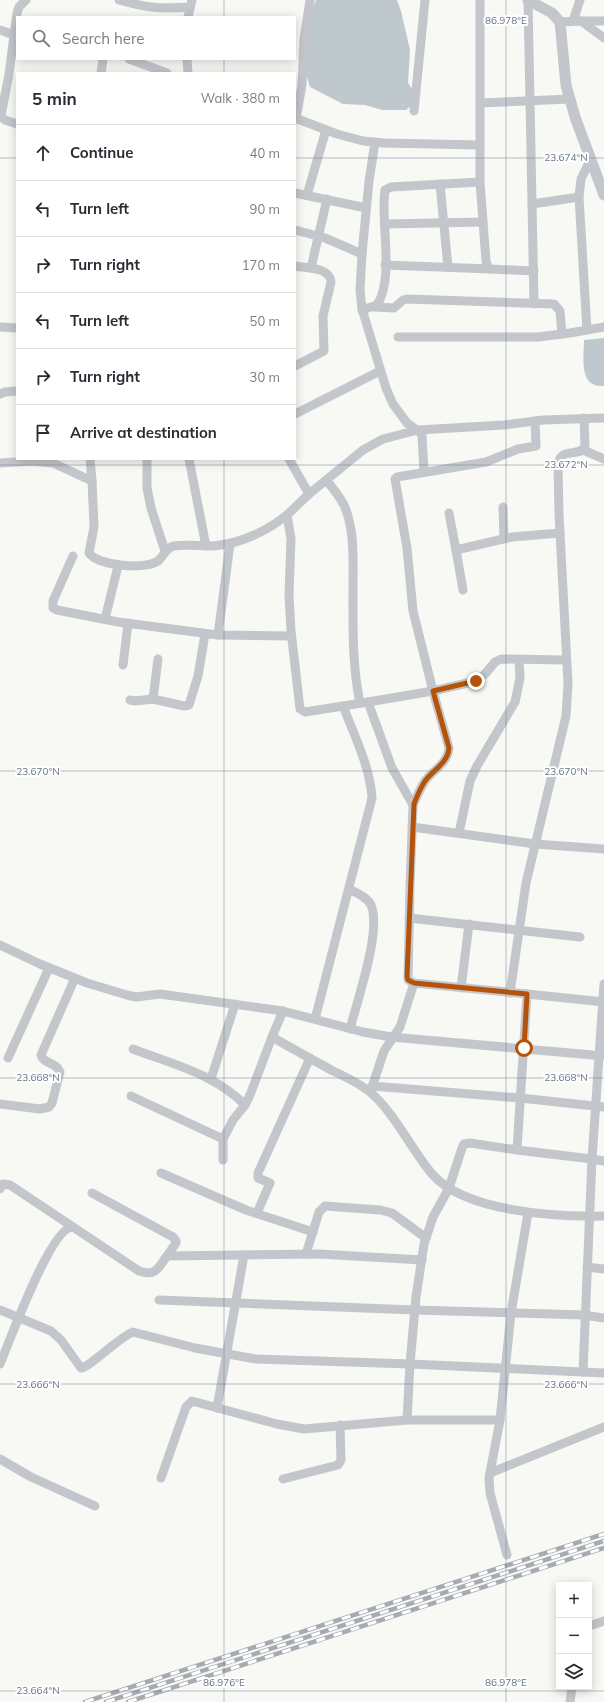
<!DOCTYPE html>
<html lang="en">
<head>
<meta charset="utf-8">
<style>
  :root { --surface:#fff; --page:#f2f2f3; --text:#2b2b33; --muted:#7c7c81; --line:#e1e1e2 }
  body { margin:0; font-family:Mulish,sans-serif; background:var(--page); color:var(--text) }
  .controls { position:absolute; right:12px; bottom:12px; display:grid; overflow:hidden; border-radius:0px; box-shadow:0 2px 10px #0003 }
  .controls button { width:36px; height:36px; display:grid; place-items:center; padding:0; border:0; border-bottom:1px solid var(--line); background:var(--surface); color:var(--text); font:20px sans-serif }
  .stop { position:absolute; width:12px; height:12px; margin:-9px; border:3px solid #b45309; border-radius:50%; background:#fff }
  .stop.end { background:#b45309; border-color:#fff; box-shadow:0 1px 4px #0008 }
  .list { margin:0; padding:0; list-style:none }
  h2 { display:flex; justify-content:space-between; align-items:center; height:52px; margin:0; padding:0 16px; font-size:17px }
  h2 small { font-size:13px; font-weight:400; color:var(--muted) }
  .list li { display:grid; grid-template-columns:26px 1fr auto; gap:12px; align-items:center; box-sizing:border-box; height:56px; padding:0 16px; border-top:1px solid var(--line) }
  .list b { display:block; font-size:15px; white-space:nowrap }
  .list em { font-size:13px; font-style:normal; color:var(--muted) }
  .icon { flex:none; width:22px; height:22px; fill:none; stroke:currentColor; stroke-width:2; stroke-linecap:round; stroke-linejoin:round }
  .map { position:relative; flex:none; width:604px; height:1702px; overflow:hidden }
  .search { position:absolute; background:var(--surface); box-shadow:0 2px 10px #0003; left:16px; top:16px; width:280px; height:44px; display:flex; align-items:center; gap:10px; box-sizing:border-box; padding:0 14px; border-radius:0px; color:var(--muted); font-size:15px }
  .panel { position:absolute; background:var(--surface); box-shadow:0 2px 10px #0003; left:16px; top:72px; width:280px; height:388px; border-radius:0px }
  .map>svg:first-child { display:block }
  .water { fill:#bec8cd }
  .lines { fill:none; stroke-linecap:round; stroke-linejoin:round }
  .minor { stroke:#c3c7cb; stroke-width:9 }
  .tertiary { stroke:#c3c7cb; stroke-width:11 }
  .rail-casing { stroke:#a5abb1; stroke-width:4.5 }
  .rail { stroke:#fff; stroke-width:3; stroke-dasharray:9; stroke-linecap:butt }
  .route { stroke:#b45309; stroke-width:5 }
  .ticks { fill:none; stroke:#667687; stroke-width:1; stroke-opacity:0.45 }
  .ticks-label { font-size:10px; text-anchor:middle; fill:#667687; stroke:#fff; stroke-width:4; stroke-linejoin:round; paint-order:stroke }
</style>
</head>
<body>
<div class="map">
<svg width="604" height="1702" viewBox="0 0 604 1702">
  <rect width="100%" height="100%" fill="#f8f8f5"/>
  <g class="water">
    <polygon points="316,0 397,0 401,11 410,50 408,83 412,89 413,104 406,110 382,110 365,105 343,104 310,87 305,70 309,16"/>
    <path d="M 604,338 L 604,386 C 578,388 584,357 584,340 Z"/>
  </g>
  <g class="lines">
    <g class="minor">
      <path d="M 119,0 C 147,8 161,9 190,7"/>
      <polyline points="480,0 480,182 486,261 488,267 491,269 534,271"/>
      <polyline points="528,0 534,304"/>
      <polyline points="188,17 192,0"/>
      <polyline points="573,21 580,0"/>
      <polyline points="581,21 604,21"/>
      <polyline points="560,22 581,21 604,38"/>
      <polyline points="0,30 14,35"/>
      <polyline points="129,59 167,73"/>
      <polyline points="187,59 188,73"/>
      <polyline points="101,73 103,59"/>
      <polyline points="480,103 570,99"/>
      <polyline points="414,111 425,0"/>
      <polyline points="295,118 337,134 363,141 384,143 480,145"/>
      <polyline points="296,118 302,85 304,39 310,0"/>
      <polyline points="17,124 5,120 1,116 9,74 17,13 19,7 26,0"/>
      <polyline points="375,142 369,181 362,254 360,290 362,309 386,388 393,404 407,423 421,433 422,436 424,472"/>
      <polyline points="440,184 448,267"/>
      <polyline points="295,193 366,208"/>
      <polyline points="307,195 326,130"/>
      <polyline points="532,204 579,197"/>
      <polyline points="385,224 483,222"/>
      <polyline points="295,230 325,238 362,254"/>
      <polyline points="385,265 491,269"/>
      <path d="M 295,266 C 307,268 330,267 331,282 L 323,316 L 324,351 L 295,366"/>
      <polyline points="311,268 327,199"/>
      <polyline points="374,307 394,308 403,300 407,299 554,304 560,311 562,334"/>
      <path d="M 362,310 L 377,305 C 395,277 380,222 385,190 L 391,187 L 480,182"/>
      <polyline points="0,327 17,328"/>
      <polyline points="587,330 579,197 581,179 590,161"/>
      <polyline points="398,337 538,337 570,333 604,327"/>
      <polyline points="0,394 5,392 17,391"/>
      <polyline points="295,414 380,371"/>
      <polyline points="583,450 604,459"/>
      <polyline points="90,459 92,481"/>
      <polyline points="147,459 147,488 151,508 165,551"/>
      <polyline points="189,459 206,546"/>
      <polyline points="289,459 309,494"/>
      <path d="M 0,463 L 32,461 L 53,463 L 92,481 L 94,527 L 89,553 C 98,566 145,570 158,561 C 164,556 165,549 173,546 C 186,544 200,546 213,546 C 240,544 267,531 287,515"/>
      <path d="M 326,480 C 333,488 339,496 344,505 C 355,530 353,560 353,587 C 353,626 352,665 360,703"/>
      <polyline points="503,507 504,539"/>
      <polyline points="449,513 456,550"/>
      <polyline points="73,556 53,601 53,608 57,610 118,622 218,635 291,636"/>
      <polyline points="463,590 456,550 512,537 560,533"/>
      <polyline points="105,619 118,566"/>
      <polyline points="218,635 230,544"/>
      <polyline points="123,665 128,623"/>
      <polyline points="153,699 158,659"/>
      <polyline points="130,700 135,701 153,699 184,706 189,705 198,676 205,634"/>
      <polyline points="368,702 433,691 476,681 485,674 495,662 501,659 566,660"/>
      <path d="M 413,805 C 417,796 420,789 425,781 C 433,770 448,763 449,748 L 433,691 L 413,611 L 407,548 L 395,479 L 397,477 L 486,462 L 518,449 L 536,446 L 535,421"/>
      <polyline points="412,827 535,844 604,849"/>
      <polyline points="459,833 470,781 477,766 515,702 520,678 519,660"/>
      <path d="M 349,889 C 357,893 367,897 371,905 C 382,930 357,1001 350,1029"/>
      <polyline points="409,918 580,937"/>
      <path d="M 0,945 L 40,964 L 87,983 L 127,995 L 136,997 L 160,994 L 283,1011 L 272,1037 C 293,1049 313,1060 333,1071 C 346,1077 359,1083 370,1092 C 394,1112 411,1149 432,1174 C 465,1212 556,1217 604,1216"/>
      <polyline points="604,984 592,1159 604,1161"/>
      <polyline points="461,988 469,924"/>
      <path d="M 510,993 L 526,883 L 566,716 L 568,684 L 559,514 L 558,464 C 562,446 578,458 585,447 L 584,418"/>
      <polyline points="527,994 604,1002"/>
      <polyline points="283,1011 363,1032 391,1037 604,1056"/>
      <path d="M 315,1019 L 372,798 C 370,766 354,735 343,706"/>
      <path d="M 133,1049 C 172,1064 215,1074 245,1105"/>
      <polyline points="8,1058 49,968"/>
      <polyline points="211,1079 235,1004"/>
      <polyline points="372,1086 520,1098 604,1107"/>
      <polyline points="371,1090 384,1051 400,1027 414,983"/>
      <polyline points="131,1096 223,1139"/>
      <path d="M 0,1104 L 40,1109 L 49,1107 L 52,1103 L 60,1072 C 57,1062 43,1064 41,1055 L 75,978"/>
      <polyline points="223,1160 223,1139 233,1120 245,1105 250,1095 272,1037"/>
      <polyline points="161,1173 246,1210 313,1232"/>
      <polyline points="0,1189 3,1184 10,1185 73,1227"/>
      <polyline points="92,1193 173,1237 176,1241 176,1243 167,1256"/>
      <polyline points="257,1213 270,1183 258,1178 258,1173 310,1058"/>
      <polyline points="306,1254 319,1212 325,1206 380,1210 392,1213 426,1238"/>
      <polyline points="587,1267 604,1269"/>
      <polyline points="159,1300 415,1310 584,1315 604,1318"/>
      <path d="M 0,1310 L 51,1331 L 61,1340 L 81,1368 C 89,1368 119,1337 133,1332 L 195,1348 L 256,1359 L 410,1364 L 416,1297 L 424,1244 L 433,1217 L 449,1188 L 462,1148 L 464,1144 L 470,1143 L 517,1150"/>
      <path d="M 0,1364 C 9,1343 51,1226 73,1227 L 139,1271 C 156,1277 158,1268 167,1256 L 319,1254 L 422,1260"/>
      <polyline points="583,1372 604,1373"/>
      <polyline points="217,1408 244,1255"/>
      <polyline points="500,1420 511,1313 528,1213"/>
      <polyline points="0,1459 31,1477 95,1506"/>
      <polyline points="490,1473 604,1427"/>
      <polyline points="161,1478 186,1407 192,1401 277,1424 304,1429 407,1420"/>
      <polyline points="283,1479 338,1465 341,1460 340,1425"/>
      <polyline points="507,1555 490,1493 489,1478 500,1420 407,1420 410,1364 583,1372 592,1159 517,1150 527,994 414,983 408,980 410,886 413,805 392,768 368,702 305,712 300,709 291,631 289,595 291,539 287,515 309,494 363,450 383,439 418,430 504,425 543,420 604,418"/>
      <polyline points="589,1626 604,1621"/>
      <polyline points="570,1702 572,1687"/>
    </g>
    <polyline class="tertiary" points="528,0 552,13 560,22 566,85 575,117 604,195"/>
    <defs>
      <g id="rail">
        <polyline points="85,1702 604,1534"/>
        <polyline points="106,1702 604,1541"/>
        <polyline points="128,1702 604,1548"/>
      </g>
    </defs>
    <use href="#rail" class="rail-casing"/>
    <use href="#rail" class="rail"/>
  </g>
  <g class="lines">
    <path class="route" d="M 476,681 L 433,691 L 449,748 C 448,763 433,770 425,781 C 420,789 417,796 414,804 L 407,977 L 408,980 L 414,983 L 527,994 L 524,1048"/>
  </g>
  <path class="ticks" d="M 224,0 L 224,17M 506,0 L 506,1702M 224,59 L 224,73M 0,158 L 17,158M 295,158 L 604,158M 224,459 L 224,1702M 0,465 L 604,465M 0,771 L 604,771M 0,1078 L 604,1078M 0,1384 L 604,1384M 0,1691 L 604,1691"/>
  <g class="ticks-label">
    <text x="506" y="24">86.978°E</text>
    <text x="566" y="161">23.674°N</text>
    <text x="566" y="468">23.672°N</text>
    <text x="38" y="775">23.670°N</text>
    <text x="566" y="775">23.670°N</text>
    <text x="38" y="1081">23.668°N</text>
    <text x="566" y="1081">23.668°N</text>
    <text x="38" y="1388">23.666°N</text>
    <text x="566" y="1388">23.666°N</text>
    <text x="224" y="1686">86.976°E</text>
    <text x="506" y="1686">86.978°E</text>
    <text x="38" y="1694">23.664°N</text>
  </g>
</svg>
<div class="controls">
<button>+</button>
<button>−</button>
<button><svg class="icon" aria-label="layers" viewBox="0 0 24 24"><path d="M12 4l9 5-9 5-9-5zM3 14l9 5 9-5"/></svg></button>
</div>
<div class="stop" style="left:524px;top:1048px"></div>
<div class="stop end" style="left:476px;top:681px"></div>
<div class="search"><svg class="icon" aria-label="search" viewBox="0 0 24 24"><circle cx="10" cy="10" r="6"/><path d="M15 15l6 6"/></svg>Search here</div>
<section class="panel">
<h2>5 min<small>Walk · 380 m</small></h2>
<ul class="list">
<li><svg class="icon" aria-label="ahead" viewBox="0 0 24 24"><path d="M12 20V5M6 11l6-6 6 6"/></svg><div><b>Continue</b></div><em>40 m</em></li>
<li><svg class="icon" aria-label="left" viewBox="0 0 24 24"><path d="M17 20v-9H6M10 6l-5 5 5 5"/></svg><div><b>Turn left</b></div><em>90 m</em></li>
<li><svg class="icon" aria-label="right" viewBox="0 0 24 24"><path d="M7 20v-9h11M14 6l5 5-5 5"/></svg><div><b>Turn right</b></div><em>170 m</em></li>
<li><svg class="icon" aria-label="left" viewBox="0 0 24 24"><path d="M17 20v-9H6M10 6l-5 5 5 5"/></svg><div><b>Turn left</b></div><em>50 m</em></li>
<li><svg class="icon" aria-label="right" viewBox="0 0 24 24"><path d="M7 20v-9h11M14 6l5 5-5 5"/></svg><div><b>Turn right</b></div><em>30 m</em></li>
<li><svg class="icon" aria-label="arrive" viewBox="0 0 24 24"><path d="M6 21V4h12l-3 4 3 4H6"/></svg><div><b>Arrive at destination</b></div></li>
</ul>
</section>
</div>
</body>
</html>
